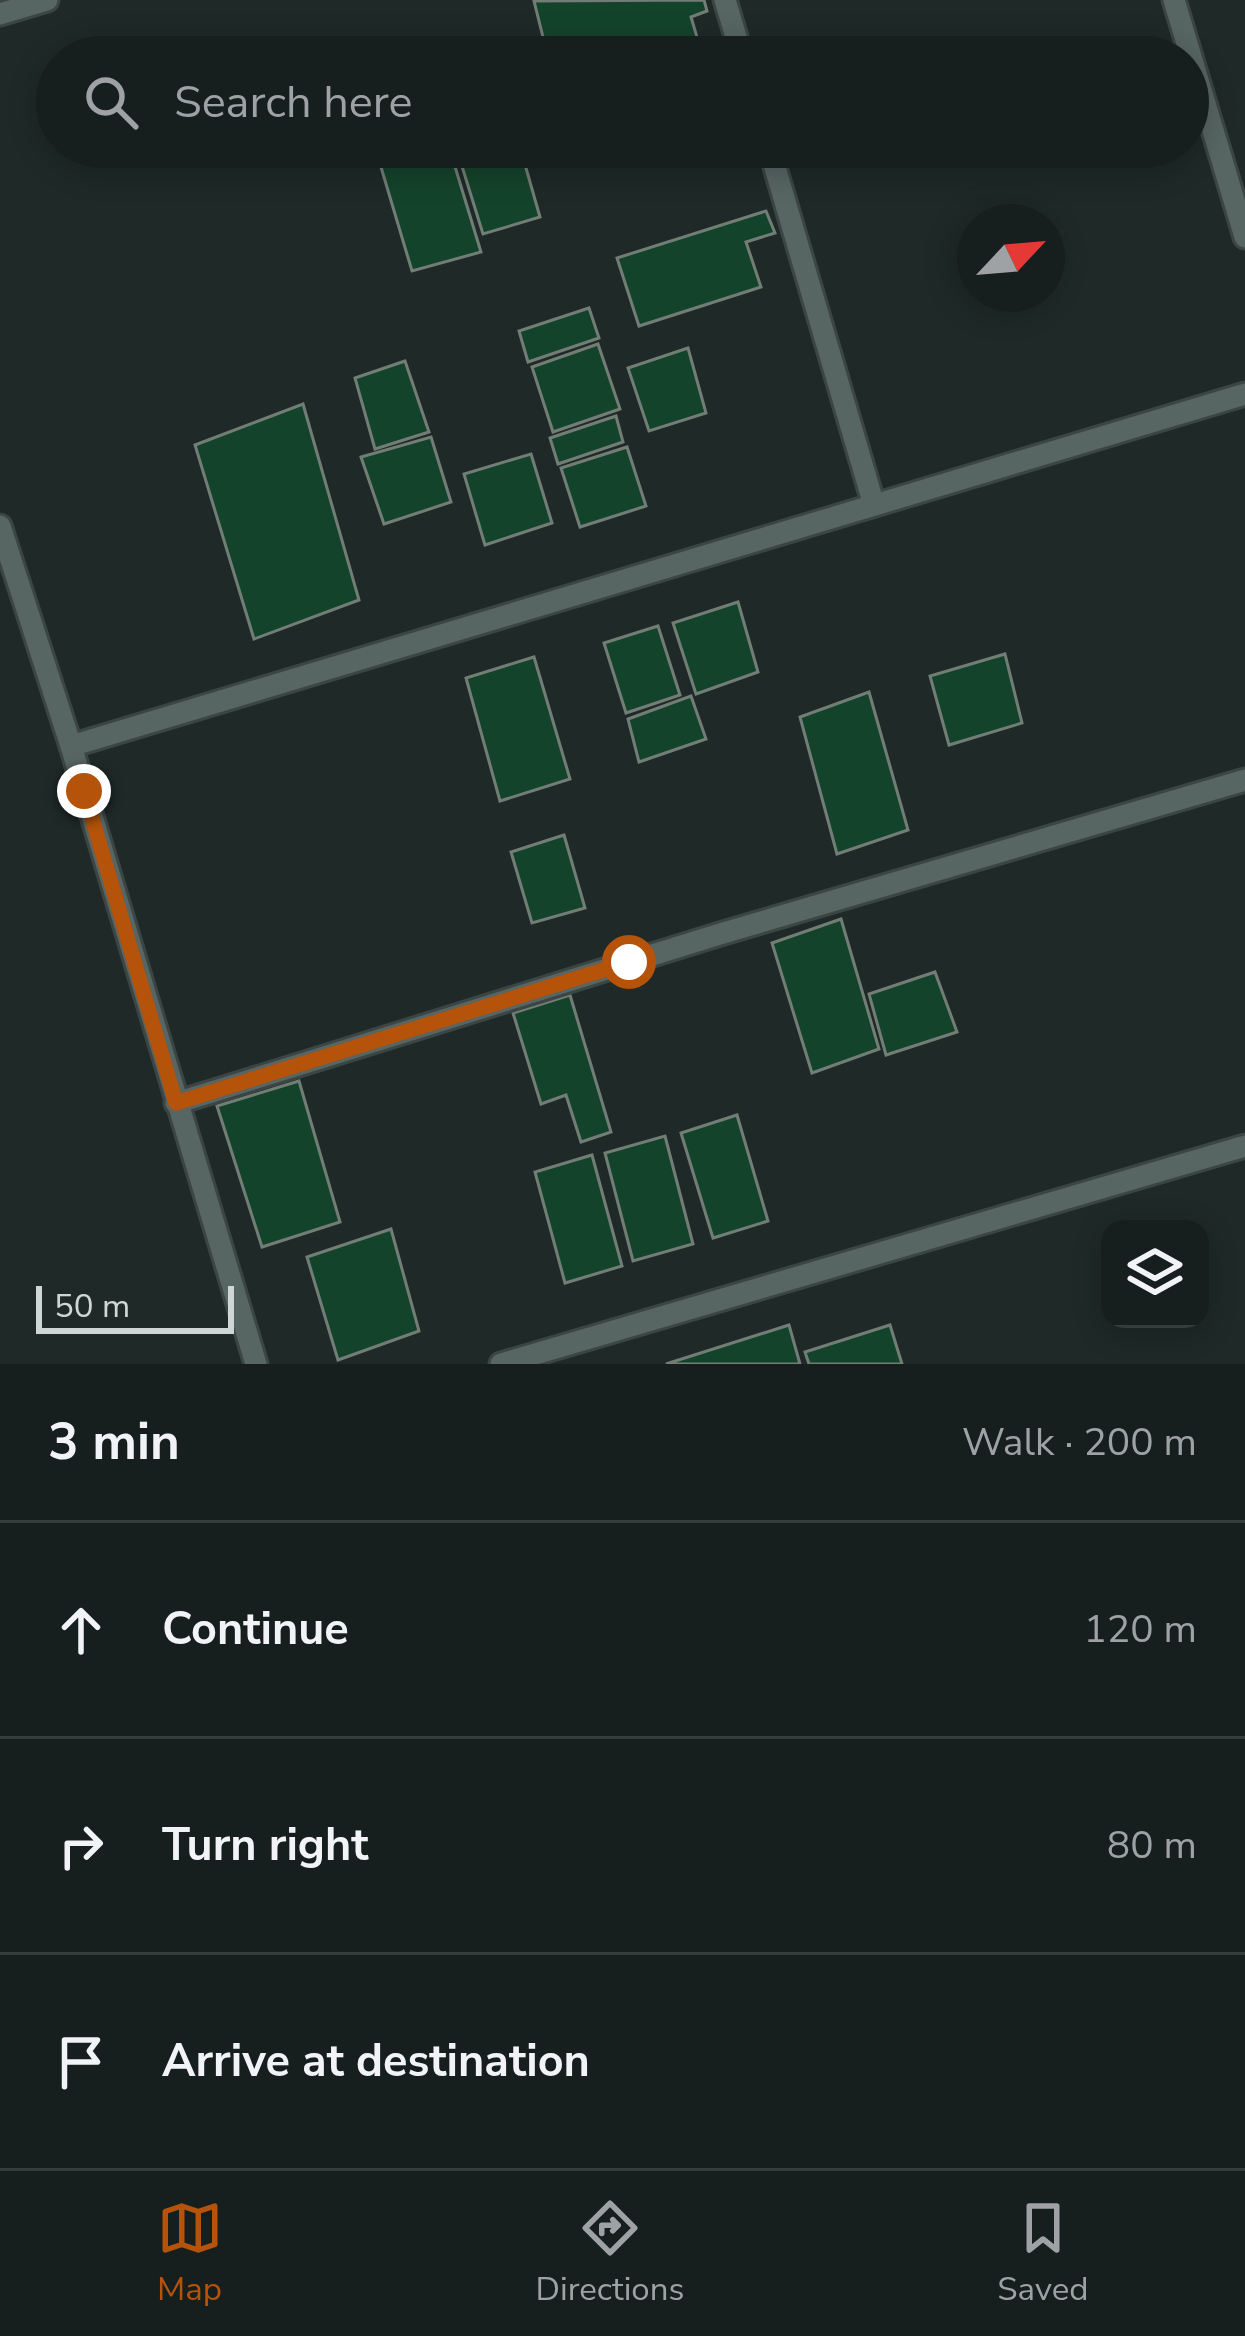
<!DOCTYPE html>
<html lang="en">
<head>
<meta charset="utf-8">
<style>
  :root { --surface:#161f1e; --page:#232c2b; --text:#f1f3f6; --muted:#9ea2a4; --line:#353d3c; --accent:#b45309 }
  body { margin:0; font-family:"Nunito Sans",sans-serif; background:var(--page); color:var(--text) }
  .controls { position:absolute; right:36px; bottom:36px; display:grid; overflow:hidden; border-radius:24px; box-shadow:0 6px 30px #0003 }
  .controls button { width:108px; height:108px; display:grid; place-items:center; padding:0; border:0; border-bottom:3px solid var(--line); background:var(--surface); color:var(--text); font:60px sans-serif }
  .compass { position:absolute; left:957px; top:204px; width:108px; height:108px; border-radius:50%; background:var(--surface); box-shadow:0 6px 30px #0003; rotate:64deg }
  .scale { position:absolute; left:36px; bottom:30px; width:198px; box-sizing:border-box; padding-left:12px; border:6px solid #cfd7d6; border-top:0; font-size:33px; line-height:42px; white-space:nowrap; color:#cfd7d6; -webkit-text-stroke:9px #1e2928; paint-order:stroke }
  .stop { position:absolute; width:36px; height:36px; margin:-27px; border:9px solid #b45309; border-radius:50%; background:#fff }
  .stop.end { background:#b45309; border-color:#fff; box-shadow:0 3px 12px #0008 }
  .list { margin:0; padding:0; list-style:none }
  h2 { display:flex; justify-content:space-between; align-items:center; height:156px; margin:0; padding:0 48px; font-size:51px }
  h2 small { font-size:39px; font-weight:400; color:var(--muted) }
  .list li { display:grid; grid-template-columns:78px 1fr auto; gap:36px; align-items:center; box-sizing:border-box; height:216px; padding:0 48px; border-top:3px solid var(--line) }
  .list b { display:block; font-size:45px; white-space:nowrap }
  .list em { font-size:39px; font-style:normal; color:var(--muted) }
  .icon { flex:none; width:66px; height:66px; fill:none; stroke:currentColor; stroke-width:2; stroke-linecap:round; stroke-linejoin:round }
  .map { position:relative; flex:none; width:1245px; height:1364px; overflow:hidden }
  .search { position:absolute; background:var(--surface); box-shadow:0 6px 30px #0003; left:36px; right:36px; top:36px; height:132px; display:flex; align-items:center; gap:30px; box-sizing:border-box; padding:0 42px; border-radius:66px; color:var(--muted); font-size:45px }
  .sheet { height:804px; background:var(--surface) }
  nav { display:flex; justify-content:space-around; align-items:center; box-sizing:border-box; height:168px; border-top:3px solid var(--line); background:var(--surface); font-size:33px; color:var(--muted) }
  nav a { display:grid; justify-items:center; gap:6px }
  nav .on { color:var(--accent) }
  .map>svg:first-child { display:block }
  .building { fill:#14432b; stroke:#727d76; stroke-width:3 }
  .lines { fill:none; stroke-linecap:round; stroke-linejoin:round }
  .street-casing { stroke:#3b4544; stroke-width:27 }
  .street { stroke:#576563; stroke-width:21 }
  .route { stroke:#b45309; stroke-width:15 }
</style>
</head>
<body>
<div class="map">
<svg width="1245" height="1364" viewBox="0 0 1245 1364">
  <rect width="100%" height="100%" fill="#1e2928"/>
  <g class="building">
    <polygon points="704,0 707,11 691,17 699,44 657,57 548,57 534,1"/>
    <polygon points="375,147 449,147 481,252 412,271"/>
    <polygon points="456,147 520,147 540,217 483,234"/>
    <polygon points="766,211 775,233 746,242 761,287 639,326 617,258"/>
    <polygon points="589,308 599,338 528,362 519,331"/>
    <polygon points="598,344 620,409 553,432 532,367"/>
    <polygon points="688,348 706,413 649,431 628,368"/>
    <polygon points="405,361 429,432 375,449 355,378"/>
    <polygon points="303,404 359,600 254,639 195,445"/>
    <polygon points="616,416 623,442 558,464 550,438"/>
    <polygon points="431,437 451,502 384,524 361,457"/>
    <polygon points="627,447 646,506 580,527 561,468"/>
    <polygon points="531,454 552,523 485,545 464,474"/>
    <polygon points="738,602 758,672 696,694 673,623"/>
    <polygon points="658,626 680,695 626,713 604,643"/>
    <polygon points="1005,654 1022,723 949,745 930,676"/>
    <polygon points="534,657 570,779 500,801 466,678"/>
    <polygon points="869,692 908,830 837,854 800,717"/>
    <polygon points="691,696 706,739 639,762 628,719"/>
    <polygon points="564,835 585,908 532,923 511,852"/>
    <polygon points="841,919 879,1049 812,1073 772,943"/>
    <polygon points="935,972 957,1032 886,1055 869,994"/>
    <polygon points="570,995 611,1132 581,1142 566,1095 541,1104 513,1013"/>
    <polygon points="299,1081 340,1222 262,1247 217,1106"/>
    <polygon points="737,1115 768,1221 713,1238 681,1133"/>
    <polygon points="665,1136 693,1244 633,1261 605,1153"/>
    <polygon points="592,1155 622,1266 565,1283 535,1172"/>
    <polygon points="391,1229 419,1331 338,1360 307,1257"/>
    <polygon points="789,1325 800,1364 666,1364"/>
    <polygon points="890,1325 902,1364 809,1364 805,1352"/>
  </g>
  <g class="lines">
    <defs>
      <g id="street">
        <polyline points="725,0 742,57"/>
        <polyline points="1174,0 1245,237"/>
        <polyline points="0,14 47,0"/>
        <polyline points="769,147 874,505"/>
        <polyline points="0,526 71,746 256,1364"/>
        <polyline points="71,746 1245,394"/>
        <polyline points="176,1103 720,934 1245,780"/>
        <polyline points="501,1364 1245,1146"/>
      </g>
    </defs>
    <use href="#street" class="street-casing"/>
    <use href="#street" class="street"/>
  </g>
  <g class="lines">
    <polyline class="route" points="84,791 176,1103 629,962"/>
  </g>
</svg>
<div class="controls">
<button><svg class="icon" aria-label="layers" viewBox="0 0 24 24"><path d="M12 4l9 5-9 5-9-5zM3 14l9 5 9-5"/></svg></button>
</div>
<svg class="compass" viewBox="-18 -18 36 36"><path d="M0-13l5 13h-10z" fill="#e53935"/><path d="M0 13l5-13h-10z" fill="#9ea2a4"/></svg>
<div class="scale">50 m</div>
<div class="stop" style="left:629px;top:962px"></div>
<div class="stop end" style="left:84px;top:791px"></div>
<div class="search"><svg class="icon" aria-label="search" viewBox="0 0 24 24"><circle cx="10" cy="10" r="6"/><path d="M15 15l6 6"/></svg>Search here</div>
</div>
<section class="sheet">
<h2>3 min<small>Walk · 200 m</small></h2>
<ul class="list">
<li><svg class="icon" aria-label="ahead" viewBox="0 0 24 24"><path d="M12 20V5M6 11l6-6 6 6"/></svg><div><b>Continue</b></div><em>120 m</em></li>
<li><svg class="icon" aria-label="right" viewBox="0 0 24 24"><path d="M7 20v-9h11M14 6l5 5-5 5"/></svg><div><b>Turn right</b></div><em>80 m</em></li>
<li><svg class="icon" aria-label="arrive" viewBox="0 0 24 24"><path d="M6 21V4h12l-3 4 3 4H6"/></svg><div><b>Arrive at destination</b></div></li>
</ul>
</section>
<nav>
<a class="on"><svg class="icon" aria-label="map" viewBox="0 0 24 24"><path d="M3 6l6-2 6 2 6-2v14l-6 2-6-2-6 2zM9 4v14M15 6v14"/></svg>Map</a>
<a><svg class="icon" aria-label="directions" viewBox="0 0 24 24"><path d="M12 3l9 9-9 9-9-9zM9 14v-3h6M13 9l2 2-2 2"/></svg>Directions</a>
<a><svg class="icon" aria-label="saved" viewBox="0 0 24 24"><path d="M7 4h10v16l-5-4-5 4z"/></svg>Saved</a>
</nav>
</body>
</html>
